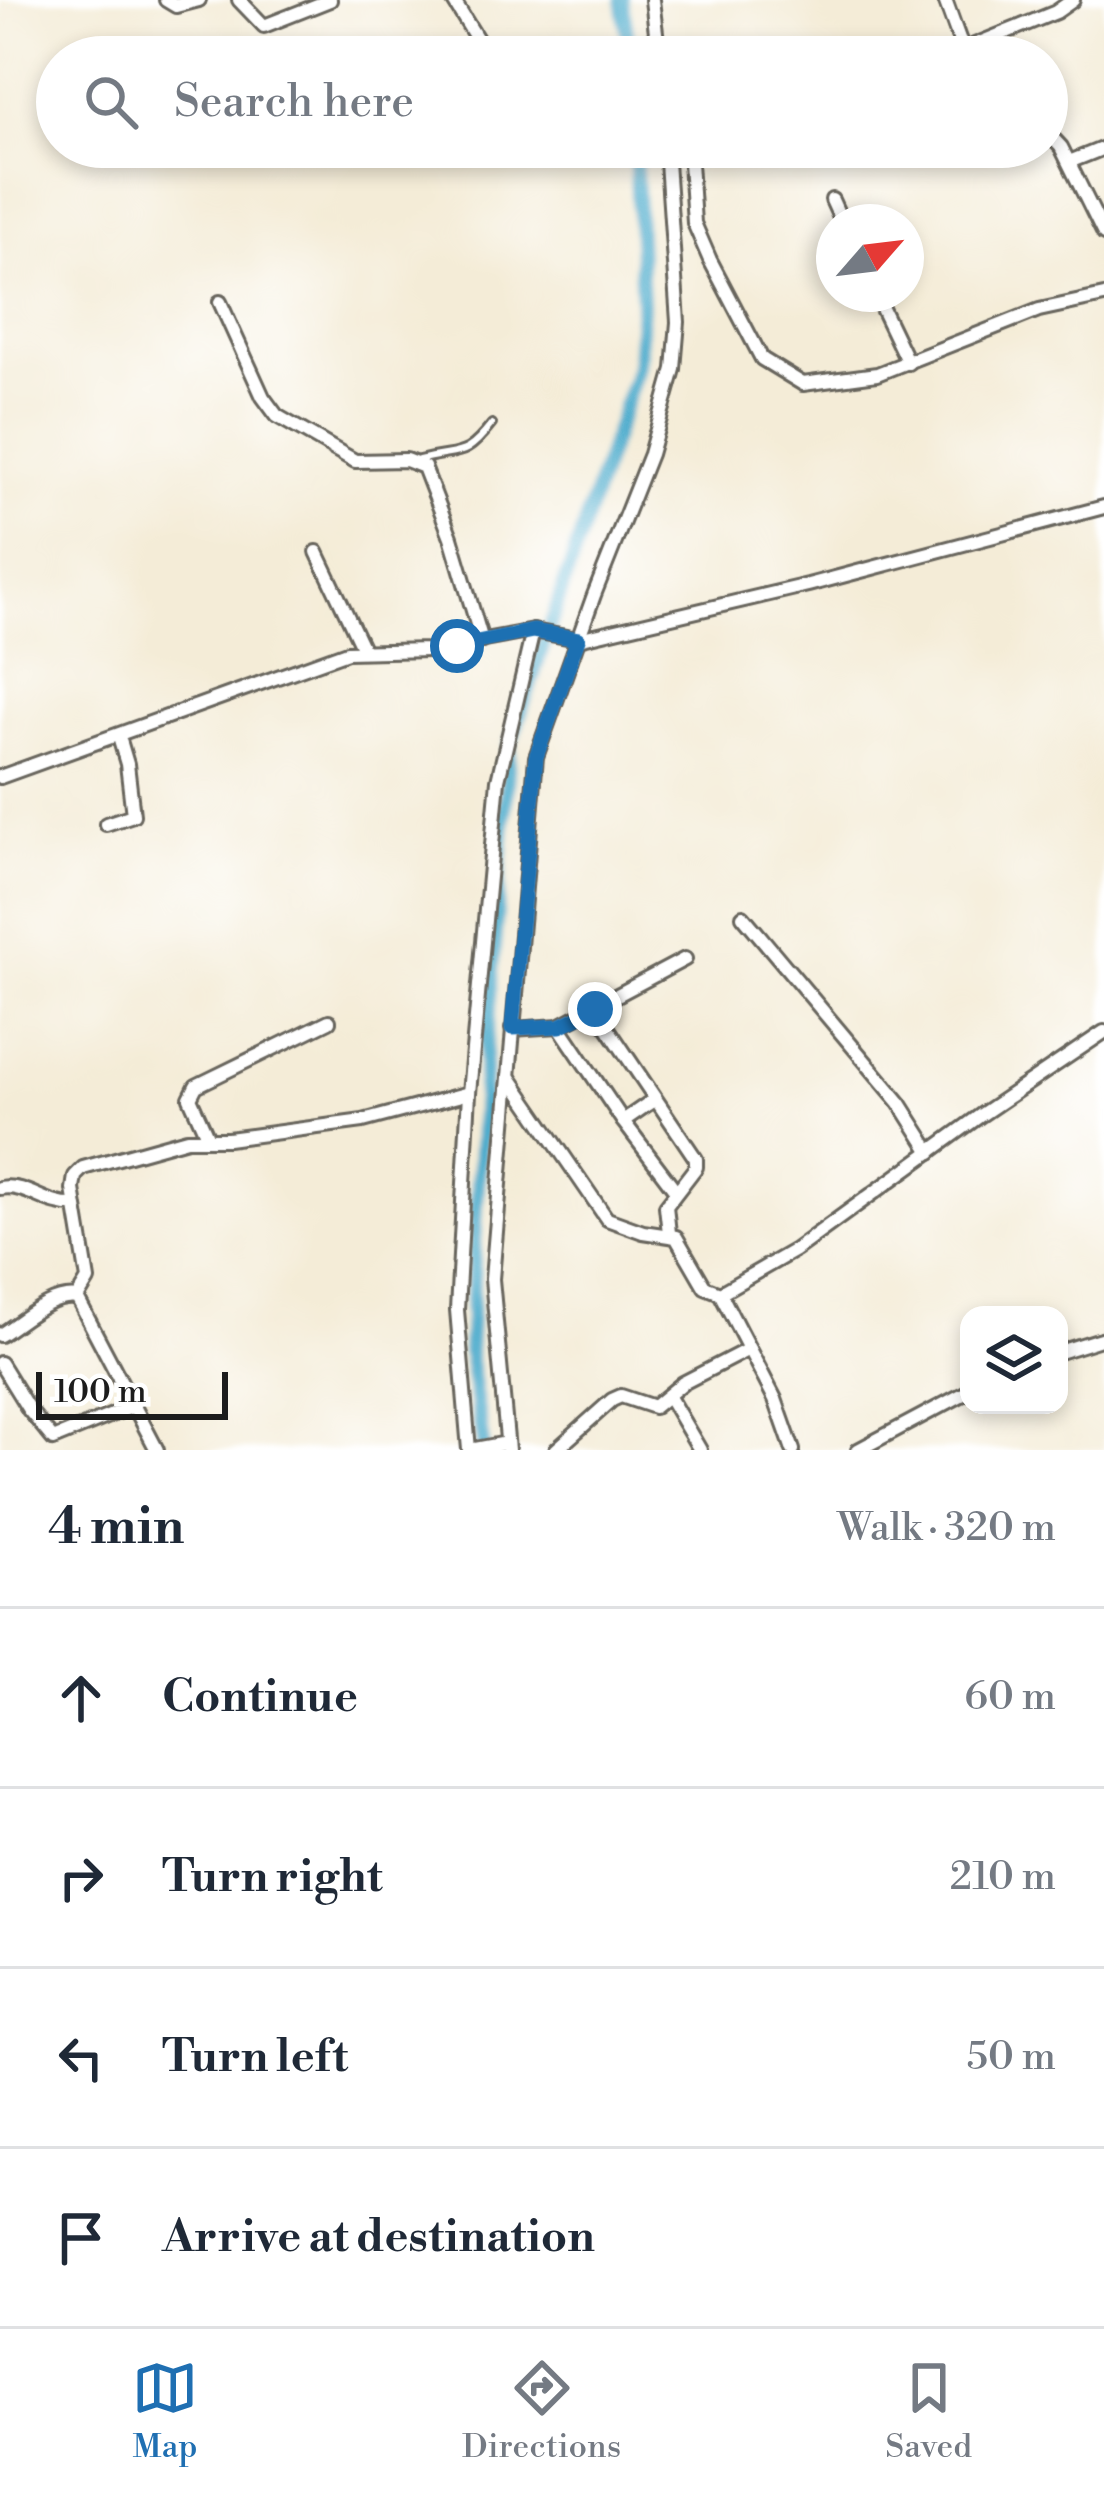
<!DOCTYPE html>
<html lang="en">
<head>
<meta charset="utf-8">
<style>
  :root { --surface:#fff; --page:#f6f6f7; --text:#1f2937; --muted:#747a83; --line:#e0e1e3; --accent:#1f6fb2 }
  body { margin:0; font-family:"Libre Bodoni",serif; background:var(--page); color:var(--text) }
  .controls { position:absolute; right:36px; bottom:36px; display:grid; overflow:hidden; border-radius:24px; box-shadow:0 6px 18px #0003 }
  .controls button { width:108px; height:108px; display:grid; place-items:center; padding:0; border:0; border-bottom:3px solid var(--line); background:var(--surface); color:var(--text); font:60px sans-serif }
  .compass { position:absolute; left:816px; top:204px; width:108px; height:108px; border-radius:50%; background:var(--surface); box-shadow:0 6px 18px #0003; rotate:62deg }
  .scale { position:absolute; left:36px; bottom:30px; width:192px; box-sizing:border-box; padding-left:12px; border:6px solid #1c1c1c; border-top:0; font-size:33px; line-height:42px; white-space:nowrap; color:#1c1c1c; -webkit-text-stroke:9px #fff; paint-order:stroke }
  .stop { position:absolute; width:36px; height:36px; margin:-27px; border:9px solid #1f6fb2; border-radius:50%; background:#fff }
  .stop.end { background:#1f6fb2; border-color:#fff; box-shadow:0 3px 12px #0008 }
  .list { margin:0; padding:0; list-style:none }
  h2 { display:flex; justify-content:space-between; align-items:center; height:156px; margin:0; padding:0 48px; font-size:51px }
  h2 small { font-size:39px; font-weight:400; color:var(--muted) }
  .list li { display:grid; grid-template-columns:78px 1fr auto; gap:36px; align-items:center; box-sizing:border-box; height:180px; padding:0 48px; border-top:3px solid var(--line) }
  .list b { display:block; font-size:45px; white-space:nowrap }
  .list em { font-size:39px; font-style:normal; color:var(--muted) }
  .icon { flex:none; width:66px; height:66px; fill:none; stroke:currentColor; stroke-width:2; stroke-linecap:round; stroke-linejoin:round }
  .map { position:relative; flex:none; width:1104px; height:1450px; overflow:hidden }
  .search { position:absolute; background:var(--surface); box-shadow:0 6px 18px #0003; left:36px; right:36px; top:36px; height:132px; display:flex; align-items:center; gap:30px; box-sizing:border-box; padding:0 42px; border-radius:66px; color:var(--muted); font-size:45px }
  .sheet { height:876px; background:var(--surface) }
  nav { display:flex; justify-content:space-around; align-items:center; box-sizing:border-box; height:168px; border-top:3px solid var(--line); background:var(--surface); font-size:33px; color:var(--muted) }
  nav a { display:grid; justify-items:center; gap:6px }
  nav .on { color:var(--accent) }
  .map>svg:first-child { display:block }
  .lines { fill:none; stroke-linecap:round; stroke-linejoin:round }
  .canal { stroke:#4eaccc; stroke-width:14 }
  .lane-casing { stroke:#68655d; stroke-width:12 }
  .street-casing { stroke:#68655d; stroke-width:18 }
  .lane { stroke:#fff; stroke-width:6 }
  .street { stroke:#fff; stroke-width:12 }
  .route { stroke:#1f6fb2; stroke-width:15 }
</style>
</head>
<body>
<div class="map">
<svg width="1104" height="1450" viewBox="0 0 1104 1450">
  <rect width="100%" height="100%" fill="#fff"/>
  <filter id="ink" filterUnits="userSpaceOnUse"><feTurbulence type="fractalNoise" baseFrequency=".00833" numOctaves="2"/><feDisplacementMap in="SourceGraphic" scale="24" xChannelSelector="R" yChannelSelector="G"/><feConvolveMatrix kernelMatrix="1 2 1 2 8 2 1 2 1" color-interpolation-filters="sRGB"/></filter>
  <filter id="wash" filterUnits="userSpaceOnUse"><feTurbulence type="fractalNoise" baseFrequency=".004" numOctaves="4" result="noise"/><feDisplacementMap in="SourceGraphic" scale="48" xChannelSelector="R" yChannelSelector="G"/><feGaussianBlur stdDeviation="2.7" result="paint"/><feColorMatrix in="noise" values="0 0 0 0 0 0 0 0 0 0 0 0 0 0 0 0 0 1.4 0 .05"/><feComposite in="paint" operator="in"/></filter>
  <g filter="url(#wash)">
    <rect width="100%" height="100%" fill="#f4ecd7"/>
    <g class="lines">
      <g class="canal">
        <polyline points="622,0 631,57"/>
        <polyline points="484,1450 469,1353 485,1058 510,745 638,365 642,304 635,147"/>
      </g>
    </g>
  </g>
  <g filter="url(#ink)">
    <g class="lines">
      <defs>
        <path id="lane" d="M 419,460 C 460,449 463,461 492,424"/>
        <g id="street">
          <polyline points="166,0 176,6 199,0"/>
          <polyline points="239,0 264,26 330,0"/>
          <polyline points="453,0 488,57"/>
          <polyline points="652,0 659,57"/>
          <polyline points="945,0 965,55"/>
          <polyline points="962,50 1056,12 1073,0"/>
          <path d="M 526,57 C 549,49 569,35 587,57"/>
          <polyline points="1047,132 1061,147 1104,234"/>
          <polyline points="689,147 694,223 710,260 762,359 803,384 877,374 1039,310 1104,296"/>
          <polyline points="1069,162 1104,148"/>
          <polyline points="832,200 842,222"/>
          <polyline points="875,294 908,363"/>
          <polyline points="220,302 263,397 277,416 355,461 406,460 424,467 451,537 482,641"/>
          <polyline points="317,552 363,649"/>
          <polyline points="0,777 347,652 429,650 533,631 578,639 808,585 1104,507"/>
          <polyline points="106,824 133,815 127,764 119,737"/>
          <polyline points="743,916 900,1103 931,1152"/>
          <polyline points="595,1009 696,1159 696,1167 666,1206 669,1233"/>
          <polyline points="559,1026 623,1121 676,1191"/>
          <polyline points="512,1029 559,1026 685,959"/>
          <polyline points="509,1076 607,1219 643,1232 676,1237 705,1287 720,1293 795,1250 981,1115 1104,1032"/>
          <polyline points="623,1121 655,1099"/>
          <polyline points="208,1138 190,1098 196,1086 329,1021"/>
          <path d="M 0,1188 C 27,1183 46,1207 75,1205"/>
          <polyline points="720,1293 775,1399 793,1450"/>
          <polyline points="77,1298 88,1280 73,1189 75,1176 83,1168 187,1139 228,1139 363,1121 469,1093"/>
          <path d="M 0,1335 C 21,1322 51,1294 77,1298 L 157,1450"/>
          <polyline points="1059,1352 1104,1338"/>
          <polyline points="0,1363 29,1410 53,1439 134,1406"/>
          <polyline points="669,1397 700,1450"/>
          <polyline points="469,1450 457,1310 469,1093 498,780 533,631"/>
          <polyline points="470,1450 507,1443"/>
          <polyline points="508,1450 492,1279 536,757 594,595 650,454 674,369 678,322 666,147"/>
          <polyline points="556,1450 612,1400 621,1396 654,1407 683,1383 749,1349"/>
          <polyline points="858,1450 969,1391"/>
        </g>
      </defs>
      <use href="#lane" class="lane-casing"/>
      <use href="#street" class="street-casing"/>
      <use href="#lane" class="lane"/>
      <use href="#street" class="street"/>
    </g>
  </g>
  <g class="lines" filter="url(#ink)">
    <polyline class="route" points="457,646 533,631 578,639 536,757 512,1028 560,1026 595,1009"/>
  </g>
</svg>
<div class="controls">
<button><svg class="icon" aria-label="layers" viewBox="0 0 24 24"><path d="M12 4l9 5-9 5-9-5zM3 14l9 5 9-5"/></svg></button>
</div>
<svg class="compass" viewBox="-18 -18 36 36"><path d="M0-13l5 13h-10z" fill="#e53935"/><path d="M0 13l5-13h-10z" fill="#747a83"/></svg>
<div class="scale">100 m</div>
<div class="stop" style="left:457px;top:646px"></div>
<div class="stop end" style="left:595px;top:1009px"></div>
<div class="search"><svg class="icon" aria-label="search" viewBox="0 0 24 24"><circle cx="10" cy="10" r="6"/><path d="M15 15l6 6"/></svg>Search here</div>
</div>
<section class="sheet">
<h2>4 min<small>Walk · 320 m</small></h2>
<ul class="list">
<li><svg class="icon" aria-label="ahead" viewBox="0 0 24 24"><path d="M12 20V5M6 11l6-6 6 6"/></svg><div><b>Continue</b></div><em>60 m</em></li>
<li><svg class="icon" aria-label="right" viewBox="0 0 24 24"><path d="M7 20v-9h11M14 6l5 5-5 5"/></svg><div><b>Turn right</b></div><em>210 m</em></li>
<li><svg class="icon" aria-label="left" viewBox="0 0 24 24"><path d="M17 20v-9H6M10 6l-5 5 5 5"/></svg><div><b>Turn left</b></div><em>50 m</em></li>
<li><svg class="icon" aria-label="arrive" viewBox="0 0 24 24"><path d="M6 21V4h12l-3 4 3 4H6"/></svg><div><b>Arrive at destination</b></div></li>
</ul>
</section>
<nav>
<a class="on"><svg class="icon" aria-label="map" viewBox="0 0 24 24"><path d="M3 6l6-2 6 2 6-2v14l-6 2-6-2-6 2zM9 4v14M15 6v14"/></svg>Map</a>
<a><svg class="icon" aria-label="directions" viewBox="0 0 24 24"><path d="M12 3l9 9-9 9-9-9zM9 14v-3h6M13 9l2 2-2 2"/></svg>Directions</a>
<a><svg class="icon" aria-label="saved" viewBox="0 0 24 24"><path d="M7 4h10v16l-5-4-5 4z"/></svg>Saved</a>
</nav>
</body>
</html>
